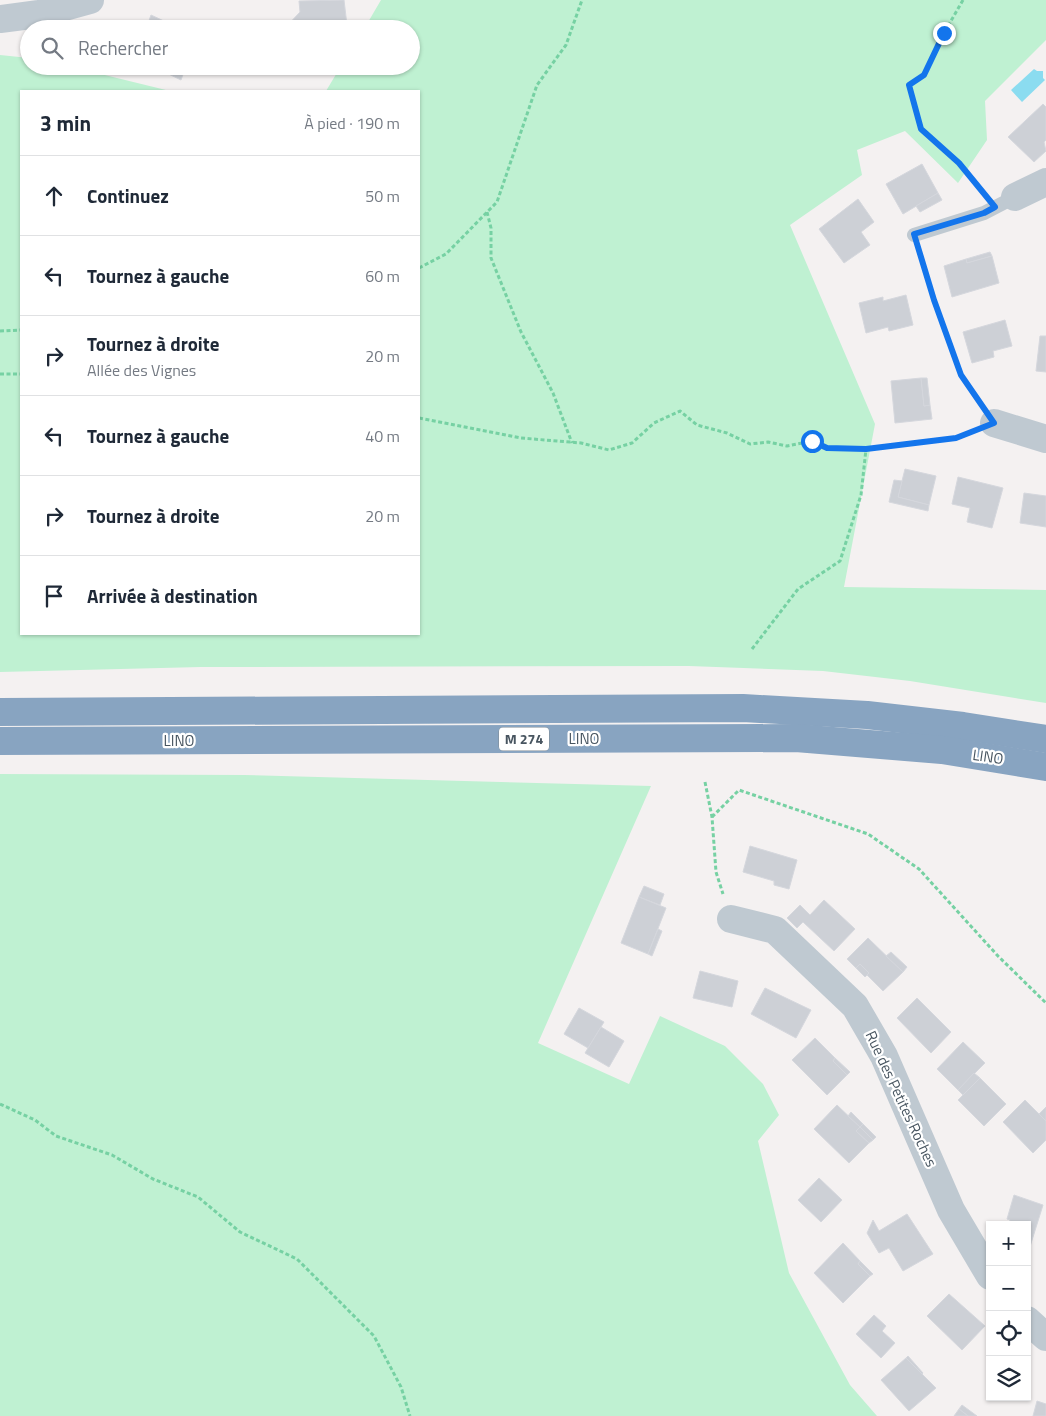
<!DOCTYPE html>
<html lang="fr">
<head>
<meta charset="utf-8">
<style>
  :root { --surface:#fff; --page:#f2f2f3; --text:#1f2937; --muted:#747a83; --line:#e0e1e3 }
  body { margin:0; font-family:"Titillium Web",sans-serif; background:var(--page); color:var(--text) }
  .controls { position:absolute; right:15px; bottom:15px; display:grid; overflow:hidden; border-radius:0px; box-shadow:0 1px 4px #0004 }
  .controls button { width:45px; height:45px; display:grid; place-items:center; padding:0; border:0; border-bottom:1px solid var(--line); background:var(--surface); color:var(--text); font:25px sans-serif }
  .stop { position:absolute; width:15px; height:15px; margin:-11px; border:4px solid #1375ec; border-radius:50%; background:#fff }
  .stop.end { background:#1375ec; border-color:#fff; box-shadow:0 1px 5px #0008 }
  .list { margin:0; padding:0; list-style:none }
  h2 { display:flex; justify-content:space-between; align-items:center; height:65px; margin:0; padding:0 20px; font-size:21px }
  h2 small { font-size:16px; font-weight:400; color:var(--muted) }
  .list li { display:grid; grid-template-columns:32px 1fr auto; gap:15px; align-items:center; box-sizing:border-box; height:80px; padding:0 20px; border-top:1px solid var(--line) }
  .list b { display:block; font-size:19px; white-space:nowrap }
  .list p { margin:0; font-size:16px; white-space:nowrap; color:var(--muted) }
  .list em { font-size:16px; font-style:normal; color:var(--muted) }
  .icon { flex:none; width:28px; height:28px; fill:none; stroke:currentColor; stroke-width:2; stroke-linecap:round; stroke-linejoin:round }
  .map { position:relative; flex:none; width:1046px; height:1416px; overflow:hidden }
  .search { position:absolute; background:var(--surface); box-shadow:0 1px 4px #0004; left:20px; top:20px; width:400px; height:55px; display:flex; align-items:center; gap:12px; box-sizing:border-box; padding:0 18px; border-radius:28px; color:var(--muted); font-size:19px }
  .panel { position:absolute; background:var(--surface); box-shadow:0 1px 4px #0004; left:20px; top:90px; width:400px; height:545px; border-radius:0px }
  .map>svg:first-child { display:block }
  .green { fill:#bff1d2 }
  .water { fill:#8bdcf0 }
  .building { fill:#cdd0d6; stroke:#d5d7dd }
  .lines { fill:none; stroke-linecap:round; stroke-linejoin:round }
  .path { stroke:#76d1a3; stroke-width:3; stroke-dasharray:4 2.5; stroke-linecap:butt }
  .lane { stroke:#bfc9d1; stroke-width:14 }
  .street { stroke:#bfc9d1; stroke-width:28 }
  .highway { stroke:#88a4c1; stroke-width:28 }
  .route { stroke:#1375ec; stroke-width:6 }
  .labels { text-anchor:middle; stroke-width:4.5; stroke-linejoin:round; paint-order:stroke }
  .shield { fill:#fff; stroke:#7f8890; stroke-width:1 }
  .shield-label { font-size:14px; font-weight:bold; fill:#485560 }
  .street-label { font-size:15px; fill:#485560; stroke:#fff }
</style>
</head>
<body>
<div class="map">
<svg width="1046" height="1416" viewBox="0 0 1046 1416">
  <rect width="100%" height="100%" fill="#f4f1f1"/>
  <g class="green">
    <polygon points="381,0 1046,0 1046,40 985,101 987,140 958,183 905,131 857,150 862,175 790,225 875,424 844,587 1046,590 1046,703 910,681 823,671 689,666 201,667 0,672 0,55 29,58 29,66 68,66 170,91 21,91 21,634 419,634 419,91 326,91 341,66 411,66 411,29 364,29"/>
    <polygon points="0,774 244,775 651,786 538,1043 629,1084 660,1016 725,1046 763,1084 779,1115 758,1141 789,1273 850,1385 877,1416 0,1416"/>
  </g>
  <polygon class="water" points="1034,69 1037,71 1043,71 1043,78 1045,80 1022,102 1011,90"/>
  <g class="building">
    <polygon points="344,0 347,25 320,29 284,29 300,12 299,1"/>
    <polygon points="151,15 166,22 163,29 146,29"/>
    <polygon points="152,66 186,66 181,80"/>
    <polygon points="1043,104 1046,107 1046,140 1044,142 1046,151 1034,162 1008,137"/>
    <polygon points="922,164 938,193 903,214 886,184"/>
    <polygon points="938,193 942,200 920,212 916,206"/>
    <polygon points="858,199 874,222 861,232 870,245 844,263 819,229"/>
    <polygon points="990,252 992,256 967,263 966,259"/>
    <polygon points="992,256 999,283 952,297 944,266 966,259 967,263"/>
    <polygon points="906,295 913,325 889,331 888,327 866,333 859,303 883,297 883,301"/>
    <polygon points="1005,320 1012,346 993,351 994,357 972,363 963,332"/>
    <polygon points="1040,336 1046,336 1046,372 1036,371"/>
    <polygon points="921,378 924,406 930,405 932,419 895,423 891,381"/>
    <polygon points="921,378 927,378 930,405 924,406"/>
    <polygon points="905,469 936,476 929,505 898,497"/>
    <polygon points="958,477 1003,488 992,528 967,522 970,508 952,504"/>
    <polygon points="894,480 902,481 898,497 929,505 928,511 889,502"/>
    <polygon points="1024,493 1046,496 1046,527 1020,523"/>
    <polygon points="750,846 797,860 789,889 774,885 774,881 743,872"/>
    <polygon points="644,886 664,894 660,905 639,897"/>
    <polygon points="639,897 666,908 648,954 621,943"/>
    <polygon points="824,900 855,929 834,951 803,922 797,928 787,918 800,905 810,915"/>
    <polygon points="658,929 662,931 652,956 648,954"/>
    <polygon points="868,938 903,972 883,991 867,975 869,973 860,964 856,968 847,959"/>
    <polygon points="891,952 907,967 903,972 886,956"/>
    <polygon points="860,964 869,973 865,977 856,968"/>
    <polygon points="700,971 738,981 732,1007 693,998"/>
    <polygon points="765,988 811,1010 796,1038 751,1014"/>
    <polygon points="917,998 951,1032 931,1053 897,1018"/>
    <polygon points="579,1008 604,1022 588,1048 564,1034"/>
    <polygon points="601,1027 624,1041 609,1067 585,1053"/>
    <polygon points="815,1038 835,1058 833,1061 847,1075 827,1095 792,1060"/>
    <polygon points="963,1042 985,1063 958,1090 937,1069"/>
    <polygon points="835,1058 850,1072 847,1075 833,1061"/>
    <polygon points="974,1073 980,1078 963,1095 958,1090"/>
    <polygon points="980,1078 1006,1104 984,1126 958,1100"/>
    <polygon points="1025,1100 1046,1121 1046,1140 1033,1153 1003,1122"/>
    <polygon points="837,1105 860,1127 856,1131 869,1143 849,1163 814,1129"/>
    <polygon points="1046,1107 1046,1121 1039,1114"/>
    <polygon points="851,1112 863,1124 860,1127 848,1116"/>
    <polygon points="863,1124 876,1137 873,1140 860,1127"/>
    <polygon points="860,1127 873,1140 869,1143 856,1131"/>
    <polygon points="819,1178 842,1200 821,1222 798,1200"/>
    <polygon points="1014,1195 1043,1205 1028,1253 1027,1225 1009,1225 1010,1220 1007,1219"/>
    <polygon points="907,1214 933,1254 903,1271 889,1248 879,1253 867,1233 873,1220 879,1231"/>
    <polygon points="843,1243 860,1261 858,1264 870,1276 843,1303 814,1273"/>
    <polygon points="860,1261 873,1274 870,1276 858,1264"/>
    <polygon points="949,1294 985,1326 962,1350 927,1316"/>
    <polygon points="874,1315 886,1326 882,1331 895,1343 881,1358 856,1334"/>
    <polygon points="908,1356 923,1373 921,1375 906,1358"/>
    <polygon points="906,1358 936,1388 909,1411 881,1380"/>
    <polygon points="1037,1401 1046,1404 1046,1416 1033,1416"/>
    <polygon points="962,1405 977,1416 968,1416 959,1409"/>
    <polygon points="959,1409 968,1416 954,1416"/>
  </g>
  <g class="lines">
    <g class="path">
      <polyline points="963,0 944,33 924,75 909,85 921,129 959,163 983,192"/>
      <polyline points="487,212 491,228 491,258 521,332 553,393 572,443"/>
      <polyline points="919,252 934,300 961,375 980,403"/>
      <polyline points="419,268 446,254 497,202 537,85 566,45 582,0"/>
      <polyline points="0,331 21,330"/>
      <polyline points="0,374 21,374"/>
      <polyline points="419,418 521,438 581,443 609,450 632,443 654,423 680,411 697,425 727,433 750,444 768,442 787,446 812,441 827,448 866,449"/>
      <polyline points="752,649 798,589 840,561 861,495 866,449 956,438 971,432"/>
      <polyline points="705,782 712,817 716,872 723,894"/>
      <polyline points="712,817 739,790 868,834 919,869 998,956 1046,1003"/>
      <polyline points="0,1104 35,1120 56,1136 112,1155 153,1179 198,1197 240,1232 297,1259 374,1336 401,1387 410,1416"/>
    </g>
    <polyline class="lane" points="914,235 984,213 1015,197"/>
    <g class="street">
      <polyline points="0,19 39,14 90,0"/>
      <polyline points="1015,197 1046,182"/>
      <polyline points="994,423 1046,439"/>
      <polyline points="731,919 775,930 855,1006 884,1056 951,1210 990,1276"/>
      <polyline points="1027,1320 1046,1337"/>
    </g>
    <g class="highway">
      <polyline points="0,712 743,708 867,715 963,726 1046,739"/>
      <polyline points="0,741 796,738 942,750 1046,767"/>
    </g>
  </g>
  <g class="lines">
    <polyline class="route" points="812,441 827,448 866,449 956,438 994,423 961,375 934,300 914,234 984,213 995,207 959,163 921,129 909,85 924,75 944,33"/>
  </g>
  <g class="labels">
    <rect class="shield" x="499" y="727.5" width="50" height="23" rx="4"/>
    <g class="shield-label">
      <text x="524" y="744">M 274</text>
    </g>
    <g class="street-label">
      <text x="584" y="744">LINO</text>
      <text x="179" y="746">LINO</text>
      <text transform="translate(988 757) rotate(8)" y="5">LINO</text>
      <text transform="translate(901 1099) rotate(65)" y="5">Rue des Petites Roches</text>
    </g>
  </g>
</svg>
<div class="controls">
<button>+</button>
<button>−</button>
<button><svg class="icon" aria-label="locate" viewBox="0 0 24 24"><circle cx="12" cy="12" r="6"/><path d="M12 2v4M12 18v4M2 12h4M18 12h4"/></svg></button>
<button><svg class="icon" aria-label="layers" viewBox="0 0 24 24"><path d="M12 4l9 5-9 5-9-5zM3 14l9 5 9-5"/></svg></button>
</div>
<div class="stop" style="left:812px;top:441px"></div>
<div class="stop end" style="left:944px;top:33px"></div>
<div class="search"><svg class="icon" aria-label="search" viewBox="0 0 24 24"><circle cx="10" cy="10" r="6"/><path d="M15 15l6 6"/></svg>Rechercher</div>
<section class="panel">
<h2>3 min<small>À pied · 190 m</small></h2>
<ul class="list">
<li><svg class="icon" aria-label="ahead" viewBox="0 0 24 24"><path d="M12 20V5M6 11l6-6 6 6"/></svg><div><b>Continuez</b></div><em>50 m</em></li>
<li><svg class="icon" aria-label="left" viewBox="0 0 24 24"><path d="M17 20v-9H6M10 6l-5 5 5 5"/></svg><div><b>Tournez à gauche</b></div><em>60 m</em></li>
<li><svg class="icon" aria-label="right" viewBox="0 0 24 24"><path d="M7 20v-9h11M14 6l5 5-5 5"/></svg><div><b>Tournez à droite</b><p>Allée des Vignes</p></div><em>20 m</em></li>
<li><svg class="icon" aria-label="left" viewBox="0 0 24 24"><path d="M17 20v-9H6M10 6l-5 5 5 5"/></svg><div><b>Tournez à gauche</b></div><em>40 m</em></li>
<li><svg class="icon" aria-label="right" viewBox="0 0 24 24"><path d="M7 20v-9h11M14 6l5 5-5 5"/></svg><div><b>Tournez à droite</b></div><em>20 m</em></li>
<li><svg class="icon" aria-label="arrive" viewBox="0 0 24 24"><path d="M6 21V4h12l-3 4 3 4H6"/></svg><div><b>Arrivée à destination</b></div></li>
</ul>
</section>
</div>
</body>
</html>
